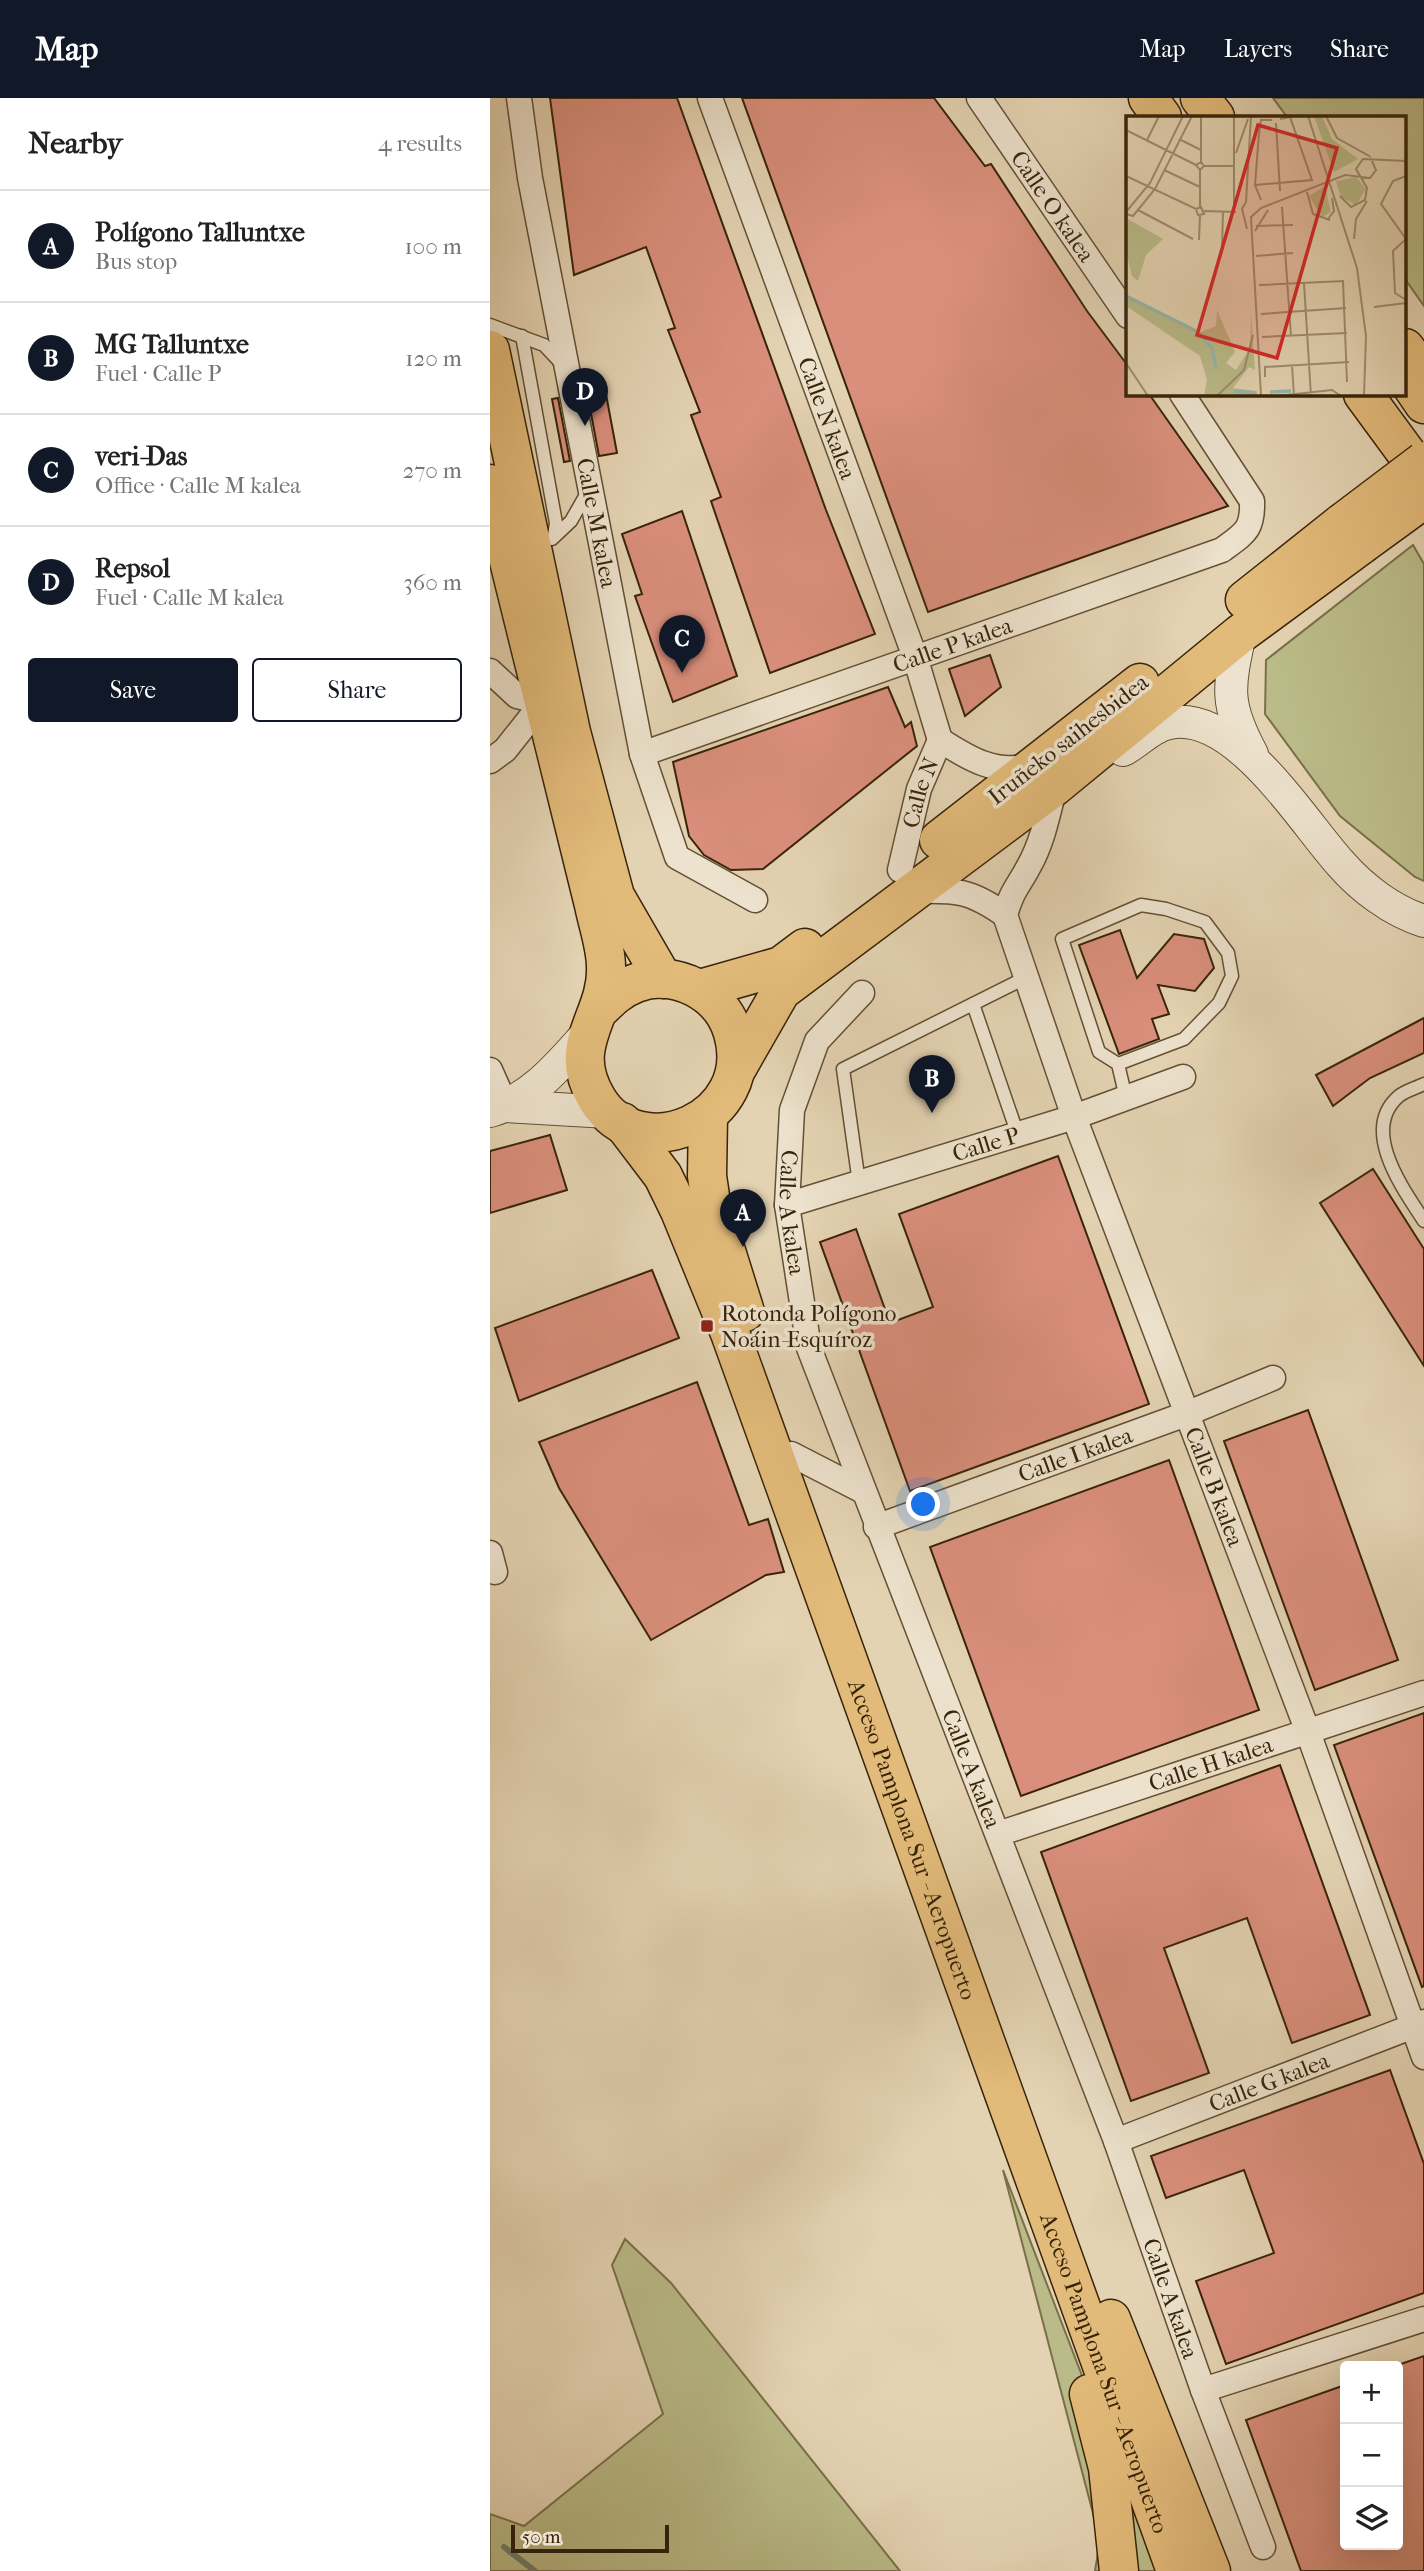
<!DOCTYPE html>
<html lang="en">
<head>
<meta charset="utf-8">
<style>
  :root { --surface:#fff; --page:#f6f6f6; --text:#222; --muted:#767676; --line:#e0e0e0; --accent:#111827 }
  body { margin:0; font-family:"IM FELL French Canon",serif; background:var(--page); color:var(--text) }
  .controls { position:absolute; right:21px; bottom:21px; display:grid; overflow:hidden; border-radius:7px; box-shadow:0 7px 28px #0002 }
  .controls button { width:63px; height:63px; display:grid; place-items:center; padding:0; border:0; border-bottom:2px solid var(--line); background:var(--surface); color:var(--text); font:35px sans-serif }
  .scale { position:absolute; left:21px; bottom:18px; width:158px; box-sizing:border-box; padding-left:7px; border:4px solid #38240a; border-top:0; font-size:19px; line-height:24px; white-space:nowrap; color:#38240a; -webkit-text-stroke:5px #ede2cd; paint-order:stroke }
  .you { position:absolute; left:434px; top:1407px; width:24px; height:24px; margin:-18px; border:5px solid #fff; border-radius:50%; background:#1a73e8; box-shadow:0 0 0 10px #1a73e833 }
  .badge { display:grid; place-items:center; width:46px; height:46px; border-radius:50%; background:var(--accent); color:#fff; font-size:23px; font-weight:700 }
  .pin { position:absolute; translate:-50% -58px; filter:drop-shadow(0 2px 4px #0008) }
  .pin::after { content:''; position:absolute; top:37px; width:24px; height:21px; background:inherit; clip-path:polygon(0 0,100% 0,50% 100%) }
  .list { margin:0; padding:0; list-style:none }
  h2 { display:flex; justify-content:space-between; align-items:center; height:91px; margin:0; padding:0 28px; font-size:30px }
  h2 small { font-size:23px; font-weight:400; color:var(--muted) }
  .list li { display:grid; grid-template-columns:46px 1fr auto; gap:21px; align-items:center; box-sizing:border-box; height:112px; padding:0 28px; border-top:2px solid var(--line) }
  .list b { display:block; font-size:26px; white-space:nowrap }
  .list p { margin:0; font-size:23px; white-space:nowrap; color:var(--muted) }
  .list em { font-size:23px; font-style:normal; color:var(--muted) }
  .actions { display:flex; gap:14px; padding:21px 28px }
  .actions a { flex:1; padding:16px 0; border:2px solid var(--accent); border-radius:7px; text-align:center; font-size:24px; color:var(--accent) }
  .actions .main { background:var(--accent); color:#fff }
  .icon { flex:none; width:38px; height:38px; fill:none; stroke:currentColor; stroke-width:2; stroke-linecap:round; stroke-linejoin:round }
  .map { position:relative; flex:none; width:934px; height:2473px; overflow:hidden }
  header { display:flex; align-items:center; gap:42px; box-sizing:border-box; height:98px; padding:0 35px; background:var(--accent); color:#fff }
  header strong { font-size:33px }
  nav { display:flex; gap:38px; margin-inline-start:auto; font-size:24px }
  main { display:flex }
  aside { flex:1; background:var(--surface) }
  .map>svg:first-child { display:block }
  .green { fill:#babb88; stroke:#797049; stroke-width:2 }
  .lines { fill:none; stroke-linecap:round; stroke-linejoin:round }
  .stream { stroke:#707d6b; stroke-width:6 }
  .building { fill:#da8f7c; stroke:#38240a; stroke-width:2 }
  .service-casing { stroke:#635034; stroke-width:15 }
  .minor-casing { stroke:#635034; stroke-width:27 }
  .tertiary-casing { stroke:#635034; stroke-width:34 }
  .trunk-casing { stroke:#38240a; stroke-width:41 }
  .motorway-casing { stroke:#38240a; stroke-width:41 }
  .service { stroke:#ede2cd; stroke-width:12 }
  .minor { stroke:#ede2cd; stroke-width:24 }
  .tertiary { stroke:#ede2cd; stroke-width:32 }
  .trunk { stroke:#e2ba79; stroke-width:38 }
  .motorway { stroke:#e2ba79; stroke-width:38 }
  .trunk-bridge-casing { stroke:#38240a; stroke-width:41; stroke-linecap:butt }
  .trunk-bridge { stroke:#e2ba79; stroke-width:38 }
  .poi-dot { fill:#8f2418; stroke:#ede2cd; stroke-width:2.5 }
  .labels { text-anchor:middle; stroke-width:7; stroke-linejoin:round; paint-order:stroke }
  .street-label { font-size:23px; fill:#38240a; stroke:#ede2cd }
  .poi-label { font-size:23px; fill:#38240a; stroke:#ede2cd; text-anchor:start }
  .inset-river { fill:none; stroke:#95b8ab; stroke-width:3.5 }
  .inset-road { fill:none; stroke:#9f8d6f; stroke-width:2 }
  .view { fill:#d62828; fill-opacity:0.15; stroke:#d62828; stroke-width:3.5 }
  .inset-edge { fill:none; stroke:#38240a; stroke-width:3.5 }
</style>
</head>
<body>
<header>
<strong>Map</strong>
<nav><a>Map</a><a>Layers</a><a>Share</a></nav>
</header>
<main>
<aside>
<h2>Nearby<small>4 results</small></h2>
<ul class="list">
<li><span class="badge">A</span><div><b>Polígono Talluntxe</b><p>Bus stop</p></div><em>100 m</em></li>
<li><span class="badge">B</span><div><b>MG Talluntxe</b><p>Fuel · Calle P</p></div><em>120 m</em></li>
<li><span class="badge">C</span><div><b>veri-Das</b><p>Office · Calle M kalea</p></div><em>270 m</em></li>
<li><span class="badge">D</span><div><b>Repsol</b><p>Fuel · Calle M kalea</p></div><em>360 m</em></li>
</ul>
<div class="actions"><a class="main">Save</a><a>Share</a></div>
</aside>
<div class="map">
<svg width="934" height="2473" viewBox="0 0 934 2473">
  <rect width="100%" height="100%" fill="#e4d3b2"/>
  <filter id="stains"><feTurbulence type="fractalNoise" baseFrequency=".00286" numOctaves="4"/><feColorMatrix values="0 0 0 0 .2 0 0 0 0 .09 0 0 0 0 .02 0 0 0 .5 -.17"/></filter>
  <radialGradient id="worn" r=".72"><stop offset=".6" stop-color="#630" stop-opacity="0"/><stop offset="1" stop-color="#630" stop-opacity=".3"/></radialGradient>
  <g class="green">
    <polygon points="783,0 934,0 934,208 915,181 915,19 797,19"/>
    <polygon points="923,447 934,466 934,783 925,779 850,718 775,616 776,562"/>
    <polygon points="513,2072 667,2473 605,2473 610,2442"/>
    <polygon points="135,2141 181,2185 410,2473 0,2473 0,2416 34,2428 173,2316 122,2167"/>
  </g>
  <g class="lines">
    <polyline class="stream" points="14,2449 45,2473"/>
  </g>
  <g class="building">
    <polygon points="60,0 187,0 336,412 385,536 280,575 221,403 231,399 201,317 210,314 178,232 185,230 156,149 84,177"/>
    <polygon points="252,0 444,0 495,68 501,66 597,213 638,268 638,296 659,296 738,408 438,514"/>
    <polygon points="115,291 127,355 109,358 97,294"/>
    <polygon points="68,300 80,363 74,364 62,301"/>
    <polygon points="192,413 247,578 183,604 145,498 152,496 132,436"/>
    <polygon points="500,557 511,589 475,618 459,571"/>
    <polygon points="398,589 415,629 421,624 427,648 273,771 241,772 214,757 199,738 183,664"/>
    <polygon points="630,832 647,880 684,836 714,841 724,870 705,893 668,887 679,916 662,921 669,941 629,956 589,847"/>
    <polygon points="934,920 934,955 880,980 843,1008 826,977"/>
    <polygon points="60,1037 77,1092 0,1115 0,1053"/>
    <polygon points="568,1058 659,1306 420,1393 330,1144 366,1131 400,1225 443,1209 409,1116"/>
    <polygon points="883,1071 934,1151 934,1268 830,1105"/>
    <polygon points="162,1172 189,1240 29,1303 5,1230"/>
    <polygon points="207,1284 259,1427 278,1421 294,1474 276,1477 161,1542 69,1390 49,1344"/>
    <polygon points="818,1312 908,1562 825,1592 734,1343"/>
    <polygon points="679,1362 769,1612 531,1698 440,1449"/>
    <polygon points="934,1615 934,1888 932,1889 844,1647"/>
    <polygon points="790,1667 880,1917 802,1945 757,1820 674,1850 719,1975 641,2003 551,1754"/>
    <polygon points="900,1972 934,2066 934,2195 736,2266 706,2183 784,2155 754,2072 676,2100 661,2058"/>
    <polygon points="934,2258 934,2473 811,2473 756,2322 855,2287 855,2447 908,2447 908,2267"/>
  </g>
  <g class="lines">
    <defs>
      <g id="service">
        <polyline points="0,227 54,247 72,266"/>
        <polyline points="32,238 66,425 64,438"/>
        <polyline points="62,441 81,423 97,395"/>
        <polyline points="483,906 528,1037"/>
        <polyline points="628,966 609,954 572,841 651,807 676,811 715,824 738,855 742,878 729,905 694,941 628,966 636,1000"/>
        <path d="M 934,986 C 926,990 915,993 909,998 C 869,1032 914,1092 934,1123"/>
        <polyline points="369,1085 353,971 535,880"/>
      </g>
      <g id="minor">
        <path id="s1" d="M 29,0 L 40,80 L 152,656 L 187,759 L 265,802"/>
        <path id="s2" d="M 220,0 L 425,559 L 450,642"/>
        <path id="s3" d="M 489,0 L 638,218"/>
        <polyline points="0,573 27,598 53,604 15,652 0,663"/>
        <path id="s4" d="M 152,656 L 732,452 C 755,435 763,432 762,403 L 692,296"/>
        <path id="s5" d="M 410,772 L 429,691 L 450,642 C 478,660 507,678 540,667"/>
        <path d="M 425,793 C 466,792 480,792 515,817 C 522,792 528,789 539,768 C 553,743 558,715 565,688"/>
        <path id="s6" d="M 515,817 L 584,1019 L 818,1634 L 934,1959"/>
        <path id="s7" d="M 372,895 L 327,943 L 302,1012 L 297,1107 L 319,1250 L 626,2043 L 713,2292 L 773,2449"/>
        <polyline points="0,972 16,1008"/>
        <path id="s8" d="M 297,1107 L 584,1019 L 693,979"/>
        <polyline points="301,1356 373,1393"/>
        <path id="s9" d="M 386,1429 L 696,1316 L 783,1280"/>
        <polyline points="0,1455 5,1474"/>
        <path id="s10" d="M 508,1736 L 934,1595"/>
        <path id="s11" d="M 626,2043 L 934,1924"/>
        <polyline points="713,2292 934,2221"/>
      </g>
      <g id="tertiary">
        <path d="M 750,536 C 738,591 735,606 762,656"/>
        <path d="M 633,652 C 648,644 662,628 679,625 C 745,611 812,723 851,766 C 872,790 902,813 934,823"/>
        <polyline points="16,1008 118,1014"/>
        <path d="M 0,1013 C 42,1001 69,967 97,936"/>
      </g>
      <g id="trunk">
        <polyline points="915,250 934,276"/>
        <path d="M 0,386 L 104,807 C 108,827 116,849 116,869 C 118,919 74,946 107,1001 C 150,1072 268,1021 243,935 C 232,895 185,870 146,885 C 130,891 120,901 108,913"/>
        <polyline points="755,502 852,425"/>
        <polyline points="449,742 650,585"/>
        <polyline points="210,891 291,868 315,850"/>
        <polyline points="247,970 291,893 565,688 750,536 871,447"/>
        <polyline points="218,1018 217,1078 221,1105 255,1214"/>
        <path id="s12" d="M 132,1024 L 173,1078 L 190,1113 L 240,1235 L 686,2473"/>
        <polyline points="621,2221 721,2473"/>
        <polyline points="599,2296 618,2370 629,2473"/>
      </g>
      <g id="motorway">
        <polyline points="658,0 672,19"/>
        <polyline points="710,0 725,19"/>
        <polyline points="0,252 81,634 125,798 173,881"/>
        <polyline points="915,278 934,306"/>
        <polyline points="873,296 934,379"/>
      </g>
    </defs>
    <use href="#service" class="service-casing"/>
    <use href="#minor" class="minor-casing"/>
    <use href="#tertiary" class="tertiary-casing"/>
    <use href="#trunk" class="trunk-casing"/>
    <use href="#motorway" class="motorway-casing"/>
    <use href="#service" class="service"/>
    <use href="#minor" class="minor"/>
    <use href="#tertiary" class="tertiary"/>
    <use href="#trunk" class="trunk"/>
    <use href="#motorway" class="motorway"/>
    <defs>
      <g id="trunk-bridge">
        <polyline points="852,425 934,363"/>
        <polyline points="871,447 934,401"/>
      </g>
    </defs>
    <use href="#trunk-bridge" class="trunk-bridge-casing"/>
    <use href="#trunk-bridge" class="trunk-bridge"/>
  </g>
  <rect class="poi-dot" x="210" y="1221" width="14" height="14" rx="3.5"/>
  <g class="labels">
    <g class="street-label">
      <text dy="8" stroke="none"><textPath href="#s3" startOffset="131">Calle O kalea</textPath></text>
      <text dy="8" stroke="none"><textPath href="#s2" startOffset="341">Calle N kalea</textPath></text>
      <text dy="8" stroke="none"><textPath href="#s1" startOffset="432">Calle M kalea</textPath></text>
      <text dy="8" stroke="none"><textPath href="#s4" startOffset="329">Calle P kalea</textPath></text>
      <text transform="translate(578 641) rotate(-38)" y="8">Iruñeko saihesbidea</text>
      <text dy="8" stroke="none"><textPath href="#s5" startOffset="80">Calle N</textPath></text>
      <text dy="8" stroke="none"><textPath href="#s8" startOffset="208">Calle P</textPath></text>
      <text dy="8" stroke="none"><textPath href="#s7" startOffset="242">Calle A kalea</textPath></text>
      <text dy="8" stroke="none"><textPath href="#s9" startOffset="212">Calle I kalea</textPath></text>
      <text dy="8" stroke="none"><textPath href="#s6" startOffset="609">Calle B kalea</textPath></text>
      <text dy="8" stroke="none"><textPath href="#s10" startOffset="224">Calle H kalea</textPath></text>
      <text dy="8" stroke="none"><textPath href="#s7" startOffset="830">Calle A kalea</textPath></text>
      <text dy="8" stroke="none"><textPath href="#s12" startOffset="777">Acceso Pamplona Sur - Aeropuerto</textPath></text>
      <text dy="8" stroke="none"><textPath href="#s11" startOffset="164">Calle G kalea</textPath></text>
      <text dy="8" stroke="none"><textPath href="#s7" startOffset="1396">Calle A kalea</textPath></text>
      <text dy="8" stroke="none"><textPath href="#s12" startOffset="1344">Acceso Pamplona Sur - Aeropuerto</textPath></text>
    </g>
    <g class="poi-label">
      <text x="231" y="1223">Rotonda Polígono<tspan x="231" dy="26">Noáin-Esquíroz</tspan></text>
    </g>
  </g>
  <g transform="translate(636 18)">
    <rect width="280" height="280" fill="#e4d3b2"/>
    <path d="M 188,0 L 196,0 L 206,23 L 232,43 L 208,56 ZM 230,61 L 240,73 L 230,89 L 215,81 L 210,65 ZM 199,70 L 205,96 L 196,101 L 183,80 ZM 0,102 L 37,123 L 20,139 L 12,165 L 6,160 L 0,136 ZM 0,179 L 75,216 L 90,210 L 91,194 L 109,236 L 100,247 L 110,254 L 124,232 L 125,198 L 129,254 L 123,251 L 107,272 L 131,275 L 131,280 L 78,280 L 81,264 L 74,240 L 0,190 Z" fill="#babb88"/>
    <path class="inset-river" d="M 0,180 L 72,216M 73,218 L 86,232 L 90,253M 108,275 L 129,277M 144,276 L 165,275"/>
    <path class="inset-road" d="M 108,0 L 108,95M 182,0 L 231,152 L 240,220 L 238,280M 200,0 L 211,22 L 245,41M 150,7 L 154,75M 0,14 L 70,49M 53,23 L 75,34M 21,24 L 33,0M 110,37 L 122,3M 75,46 L 75,0M 78,50 L 108,50M 38,54 L 74,71M 0,60 L 70,93 L 75,91 L 78,98 L 72,99 L 70,93M 280,60 L 267,65 L 255,88 L 280,123M 129,69 L 186,64 L 164,1 L 154,3M 181,76 L 187,98 L 204,104M 214,80 L 225,91 L 239,84 L 241,72 L 230,53 L 237,43 L 280,45M 135,84 L 129,69 L 133,17 L 135,4 L 146,4M 74,91 L 74,54 L 78,50 L 75,46 L 70,49 L 74,54M 156,91 L 165,220M 12,94 L 67,123M 78,95 L 110,96M 0,96 L 24,67 L 57,0M 0,98 L 7,100 L 29,73 L 66,0M 202,103 L 208,95 L 206,82M 130,110 L 167,109M 121,113 L 116,93 L 120,86 L 125,0M 129,115 L 142,94M 228,123 L 230,103 L 241,85M 280,123 L 267,135 L 269,177 L 280,184M 73,124 L 74,99M 96,135 L 97,95M 130,140 L 167,137M 178,167 L 185,280M 133,169 L 217,165 L 221,266M 248,191 L 280,187M 135,198 L 220,192M 136,221 L 221,217M 0,247 L 22,280M 166,249 L 168,280M 118,254 L 127,219M 139,261 L 139,251 L 223,246M 91,280 L 118,254M 135,280 L 125,101 L 135,92 L 219,59 L 244,62 L 250,54 L 246,45M 151,280 L 206,274 L 215,280"/>
    <path class="view" d="M 132,9 L 211,32 L 151,242 L 71,219 Z"/>
    <rect width="280" height="280" class="inset-edge"/>
  </g>
  <rect width="100%" height="100%" filter="url(#stains)"/>
  <rect width="100%" height="100%" fill="url(#worn)"/>
</svg>
<div class="controls">
<button>+</button>
<button>−</button>
<button><svg class="icon" aria-label="layers" viewBox="0 0 24 24"><path d="M12 4l9 5-9 5-9-5zM3 14l9 5 9-5"/></svg></button>
</div>
<div class="scale">50 m</div>
<div class="you"></div>
<div class="pin badge" style="left:253px;top:1149px">A</div>
<div class="pin badge" style="left:442px;top:1015px">B</div>
<div class="pin badge" style="left:192px;top:575px">C</div>
<div class="pin badge" style="left:95px;top:328px">D</div>
</div>
</main>
</body>
</html>
